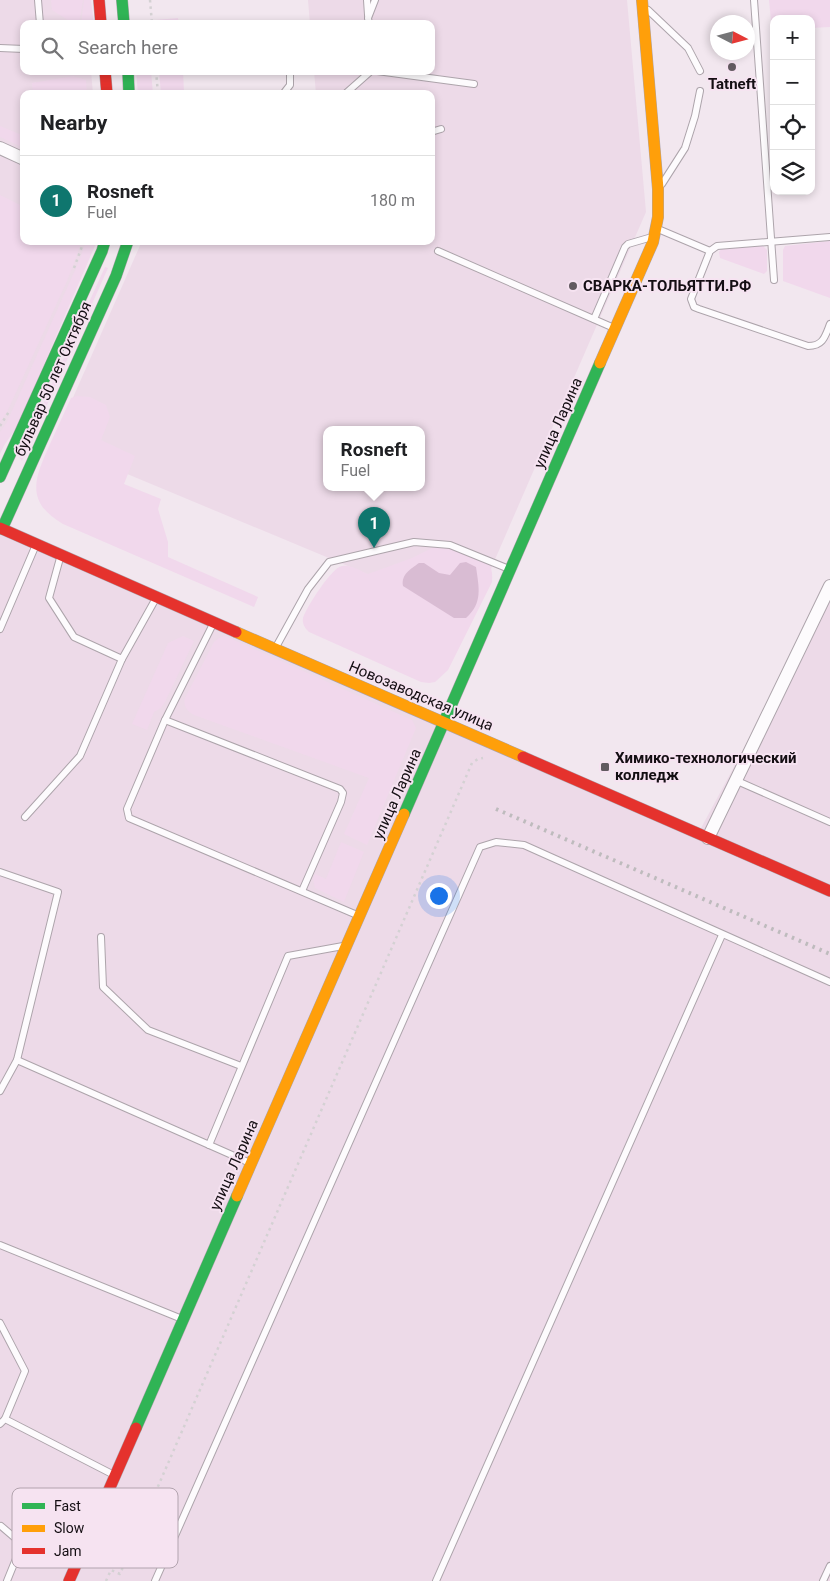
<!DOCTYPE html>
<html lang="en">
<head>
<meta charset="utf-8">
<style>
  :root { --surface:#fff; --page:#f6f6f6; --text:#202124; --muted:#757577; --line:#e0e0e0; --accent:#0f766e }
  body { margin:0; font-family:Roboto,sans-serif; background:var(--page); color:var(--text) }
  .controls { position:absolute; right:15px; top:15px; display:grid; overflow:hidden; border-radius:10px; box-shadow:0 2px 8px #0003 }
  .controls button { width:45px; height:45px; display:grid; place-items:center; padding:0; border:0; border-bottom:1px solid var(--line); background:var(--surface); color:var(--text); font:25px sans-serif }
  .compass { position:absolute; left:710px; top:15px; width:45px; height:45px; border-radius:50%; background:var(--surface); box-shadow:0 2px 8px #0003; rotate:96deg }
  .you { position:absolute; left:438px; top:895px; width:18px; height:18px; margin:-12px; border:4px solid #fff; border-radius:50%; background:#1a73e8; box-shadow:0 0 0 8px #1a73e833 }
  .badge { display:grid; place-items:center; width:32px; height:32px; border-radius:50%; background:var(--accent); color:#fff; font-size:16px; font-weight:700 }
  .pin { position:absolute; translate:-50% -41px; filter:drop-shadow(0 1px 2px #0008) }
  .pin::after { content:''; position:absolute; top:26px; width:18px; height:15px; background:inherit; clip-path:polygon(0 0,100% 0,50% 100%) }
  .popup { position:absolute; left:323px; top:426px; width:102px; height:65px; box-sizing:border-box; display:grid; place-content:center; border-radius:10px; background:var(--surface); filter:drop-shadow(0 1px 4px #0005); font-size:16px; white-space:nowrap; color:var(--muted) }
  .popup b { font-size:19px; color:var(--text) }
  .popup::after { content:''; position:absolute; left:50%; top:100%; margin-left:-10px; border:10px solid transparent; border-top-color:var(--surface) }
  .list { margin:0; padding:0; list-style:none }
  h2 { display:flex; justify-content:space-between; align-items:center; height:65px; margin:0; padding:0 20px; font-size:21px }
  h2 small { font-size:16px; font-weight:400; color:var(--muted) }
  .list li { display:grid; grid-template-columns:32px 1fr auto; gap:15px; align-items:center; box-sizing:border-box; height:90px; padding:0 20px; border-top:1px solid var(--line) }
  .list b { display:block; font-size:19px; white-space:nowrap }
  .list p { margin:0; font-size:16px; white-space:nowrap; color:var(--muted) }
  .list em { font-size:16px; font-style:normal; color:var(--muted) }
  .icon { flex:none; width:28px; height:28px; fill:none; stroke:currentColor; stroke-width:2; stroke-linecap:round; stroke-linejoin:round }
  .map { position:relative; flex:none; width:830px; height:1581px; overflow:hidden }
  .search { position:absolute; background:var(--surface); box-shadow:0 2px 8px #0003; left:20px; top:20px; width:415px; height:55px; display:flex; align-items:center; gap:12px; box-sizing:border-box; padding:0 18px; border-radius:10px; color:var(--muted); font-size:19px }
  .panel { position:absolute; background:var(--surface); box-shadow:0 2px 8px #0003; left:20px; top:90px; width:415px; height:155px; border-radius:10px }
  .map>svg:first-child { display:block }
  .built { fill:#eddae8; fill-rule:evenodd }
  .green { fill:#f1d8ec }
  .forest { fill:#d9bcd3 }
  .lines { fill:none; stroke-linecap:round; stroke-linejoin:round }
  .lane-casing { stroke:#ada4ab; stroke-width:8 }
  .street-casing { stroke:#ada4ab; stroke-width:14 }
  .fast-casing { stroke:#ada4ab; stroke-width:12 }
  .slow-casing { stroke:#ada4ab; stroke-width:12 }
  .jam-casing { stroke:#ada4ab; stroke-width:12 }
  .path { stroke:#d4d1d3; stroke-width:2.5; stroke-dasharray:2.5 4; stroke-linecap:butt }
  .lane { stroke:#fdfbfd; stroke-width:6 }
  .street { stroke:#fdfbfd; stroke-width:12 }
  .fast { stroke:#30b455; stroke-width:11 }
  .slow { stroke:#ff9f0a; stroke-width:11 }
  .jam { stroke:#e5322d; stroke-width:11 }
  .rail { stroke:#bebbbd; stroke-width:4; stroke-dasharray:2.5 5; stroke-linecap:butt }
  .poi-dot { fill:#625a60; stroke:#f6e3f1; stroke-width:2 }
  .labels { text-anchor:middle; stroke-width:4; stroke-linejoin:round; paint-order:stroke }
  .poi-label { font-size:15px; font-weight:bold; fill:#140e13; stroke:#f6e3f1; text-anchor:start }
  .street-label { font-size:15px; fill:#140e13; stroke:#f6e3f1 }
  .key { fill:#f6e3f1; stroke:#b2a3ae; stroke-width:1 }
  .key-label { font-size:14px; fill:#140e13 }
</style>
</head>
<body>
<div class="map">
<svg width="830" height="1581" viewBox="0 0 830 1581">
  <rect width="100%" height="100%" fill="#f2e7ef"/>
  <g class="built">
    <polygon points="0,0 86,0 87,24 24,24 24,71 91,71 93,94 24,94 24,241 96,241 0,454"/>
    <path d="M 308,0 L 627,0 L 646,212 L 470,617 L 53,443 L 142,241 L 431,241 L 431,94 L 316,94 L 314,71 L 431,71 L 431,24 L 310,24 ZM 326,429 L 422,429 L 422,487 L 326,487 Z"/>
    <polygon points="0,528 830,892 830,1581 0,1581"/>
    <polygon points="829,590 830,590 830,887 700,830"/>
  </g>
  <g class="green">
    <polygon points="51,0 83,0 79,24 74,24 52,10"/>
    <polygon points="84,0 91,0 94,24 81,24"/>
    <polygon points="769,0 830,0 830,27 811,28 811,19 774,19 774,31 772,31"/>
    <polygon points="178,18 179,24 155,24 155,20"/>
    <polygon points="136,71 151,71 153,94 138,94"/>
    <polygon points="159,71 183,71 184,92 161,94"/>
    <polygon points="73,76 86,80 87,94 33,94 32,83"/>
    <polygon points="0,126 24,136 24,148 0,137"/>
    <polygon points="0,195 20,205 24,198 24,241 82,241 67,281 7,412 0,422"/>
    <polygon points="86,241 97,241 17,427 0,451 0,432 7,422 80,259"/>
    <polygon points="830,241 830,298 783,281 783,250 785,246"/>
    <polygon points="763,246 767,250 767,271 764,274 720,258 719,252 722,248"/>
    <polygon points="105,267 108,268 22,461 19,457"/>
    <path d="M 77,396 L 90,397 L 106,405 L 110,417 L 101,440 L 135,456 L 124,484 L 161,499 L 158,509 L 168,542 L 168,557 L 258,597 L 254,607 L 63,524 C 24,501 35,478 50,444 C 57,429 64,413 71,398 Z"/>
    <path d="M 455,545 C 475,553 495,556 492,582 L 448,670 L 435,682 L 429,683 L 421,682 L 309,632 C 305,628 302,624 303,618 C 306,608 332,567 342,566 C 350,564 361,571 368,574 L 412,558 L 436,546 Z"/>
    <polygon points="183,636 194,641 165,702 161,708 154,712 147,730 132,724 168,643"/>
    <path d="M 225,636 L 412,720 L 416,728 L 367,845 L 344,834 L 369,778 L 194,715 C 187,711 183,706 185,698 L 214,642 L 219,638 Z"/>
    <polygon points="341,842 364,852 344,902 315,888 313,879 315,874 326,879"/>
  </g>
  <path class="forest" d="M 466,562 L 476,567 C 479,588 483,603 466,618 L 454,618 L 403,586 C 401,574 411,569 419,563 L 424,563 L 439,573 L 450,575 L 460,563 Z"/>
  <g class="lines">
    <defs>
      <g id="lane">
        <polyline points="38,0 40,24"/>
        <polyline points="367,0 368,15"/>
        <polyline points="754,0 774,280"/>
        <polyline points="648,10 688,48 700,71"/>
        <polyline points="369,24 368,18 375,0"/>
        <polyline points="0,48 24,49"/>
        <polyline points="377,71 474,84"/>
        <polyline points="283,94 290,85 290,71"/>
        <polyline points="345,94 371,71"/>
        <polyline points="431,132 441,129"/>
        <polyline points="662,184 685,148 695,116 700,91"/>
        <polyline points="658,229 710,251"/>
        <path d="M 830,237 L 717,246 L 710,251 L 691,299 L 694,307 L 699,309 L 808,346 C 823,346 825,337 830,324"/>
        <polyline points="438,251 614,328"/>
        <polyline points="594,319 625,247 628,244 652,237"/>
        <polyline points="60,558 49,598 74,637 122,659 155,600"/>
        <polyline points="212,626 165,720 340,789 343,793 341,802 302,891"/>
        <polyline points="0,629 35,547"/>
        <polyline points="276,647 308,589 329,562 414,542 450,545 509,569"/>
        <polyline points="165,720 127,809 129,818 357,915"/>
        <polyline points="735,780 830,822"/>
        <polyline points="25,817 80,756 122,659"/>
        <polyline points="0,872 58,892 17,1060"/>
        <polyline points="101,937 103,987 148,1030 241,1066"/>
        <polyline points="0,1091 17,1060 250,1163"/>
        <polyline points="209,1145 288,956 343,946"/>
        <polyline points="0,1245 182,1319"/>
        <polyline points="0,1323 25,1371 5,1419"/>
        <polyline points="0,1424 5,1419 114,1475"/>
        <polyline points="1,1526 22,1544 7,1581"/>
        <polyline points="155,1581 480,847 496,842 524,845 830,982"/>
        <polyline points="436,1581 722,935"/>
        <polyline points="823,1581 830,1566"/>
      </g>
      <g id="street">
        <polyline points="0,148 24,159"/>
        <polyline points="708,838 830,586"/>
      </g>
      <g id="fast">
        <polyline points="122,0 124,24"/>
        <polyline points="128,71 129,94"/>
        <polyline points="0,477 102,251 105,241"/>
        <polyline points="2,529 116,276 128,241"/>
        <polyline points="404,814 600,363"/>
        <polyline points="136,1428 237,1196"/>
      </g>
      <g id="slow">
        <polyline points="600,363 653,242 658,217 658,189 642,0"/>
        <polyline points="236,632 523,757"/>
        <polyline points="237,1196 404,814"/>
      </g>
      <g id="jam">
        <polyline points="99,0 101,24"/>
        <polyline points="105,71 107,94"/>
        <polyline points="0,528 236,632"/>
        <polyline points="523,757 830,891"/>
        <polyline points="69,1581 136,1428"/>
      </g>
    </defs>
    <use href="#lane" class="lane-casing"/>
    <use href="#street" class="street-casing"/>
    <use href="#fast" class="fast-casing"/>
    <use href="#slow" class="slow-casing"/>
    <use href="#jam" class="jam-casing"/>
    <g class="path">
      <polyline points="150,0 152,24"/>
      <polyline points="156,71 158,94"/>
      <polyline points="74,268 84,241"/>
      <polyline points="0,426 10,410"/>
      <polyline points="106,1581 111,1570 120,1574 472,763 478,759 483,758"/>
    </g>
    <use href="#lane" class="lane"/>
    <use href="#street" class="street"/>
    <use href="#fast" class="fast"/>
    <use href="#slow" class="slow"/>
    <use href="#jam" class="jam"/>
    <polyline class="rail" points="496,809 830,954"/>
  </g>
  <g class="poi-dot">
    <circle cx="732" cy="67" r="5"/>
    <circle cx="573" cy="286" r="5"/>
    <rect x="600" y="762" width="10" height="10" rx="2.5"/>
  </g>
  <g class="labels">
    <g class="poi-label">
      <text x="732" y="89" text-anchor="middle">Tatneft</text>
      <text x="583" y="291">СВАРКА-ТОЛЬЯТТИ.РФ</text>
      <text x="615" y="763">Химико-технологический<tspan x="615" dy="17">колледж</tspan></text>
    </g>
    <g class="street-label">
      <text transform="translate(53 379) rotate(-66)" y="5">бульвар 50 лет Октября</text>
      <text transform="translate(558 423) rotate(-66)" y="5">улица Ларина</text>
      <text transform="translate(421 696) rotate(23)" y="5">Новозаводская улица</text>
      <text transform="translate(397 794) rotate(-66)" y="5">улица Ларина</text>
      <text transform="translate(234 1165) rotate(-66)" y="5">улица Ларина</text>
    </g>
  </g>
  <rect x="12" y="1488" width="166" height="80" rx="8" class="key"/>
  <rect x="22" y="1503" width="23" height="6" fill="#30b455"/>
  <rect x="22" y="1525" width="23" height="7" fill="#ff9f0a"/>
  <rect x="22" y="1548" width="23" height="6" fill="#e5322d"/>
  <g class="key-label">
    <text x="54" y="1511">Fast</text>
    <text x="54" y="1533">Slow</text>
    <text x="54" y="1556">Jam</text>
  </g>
</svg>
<div class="controls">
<button>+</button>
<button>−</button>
<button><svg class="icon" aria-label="locate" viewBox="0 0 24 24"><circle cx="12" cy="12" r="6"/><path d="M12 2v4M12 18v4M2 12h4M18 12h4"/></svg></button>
<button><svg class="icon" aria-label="layers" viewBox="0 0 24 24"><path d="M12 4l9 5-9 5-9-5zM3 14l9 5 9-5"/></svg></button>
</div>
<svg class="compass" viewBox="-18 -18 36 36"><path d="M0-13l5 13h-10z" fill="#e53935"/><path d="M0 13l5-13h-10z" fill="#757577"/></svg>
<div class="you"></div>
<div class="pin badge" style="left:374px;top:548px">1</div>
<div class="popup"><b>Rosneft</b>Fuel</div>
<div class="search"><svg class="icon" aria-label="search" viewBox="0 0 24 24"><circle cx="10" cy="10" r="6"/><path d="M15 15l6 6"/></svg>Search here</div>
<section class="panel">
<h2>Nearby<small></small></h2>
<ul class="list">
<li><span class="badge">1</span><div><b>Rosneft</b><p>Fuel</p></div><em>180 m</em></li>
</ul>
</section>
</div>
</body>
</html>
